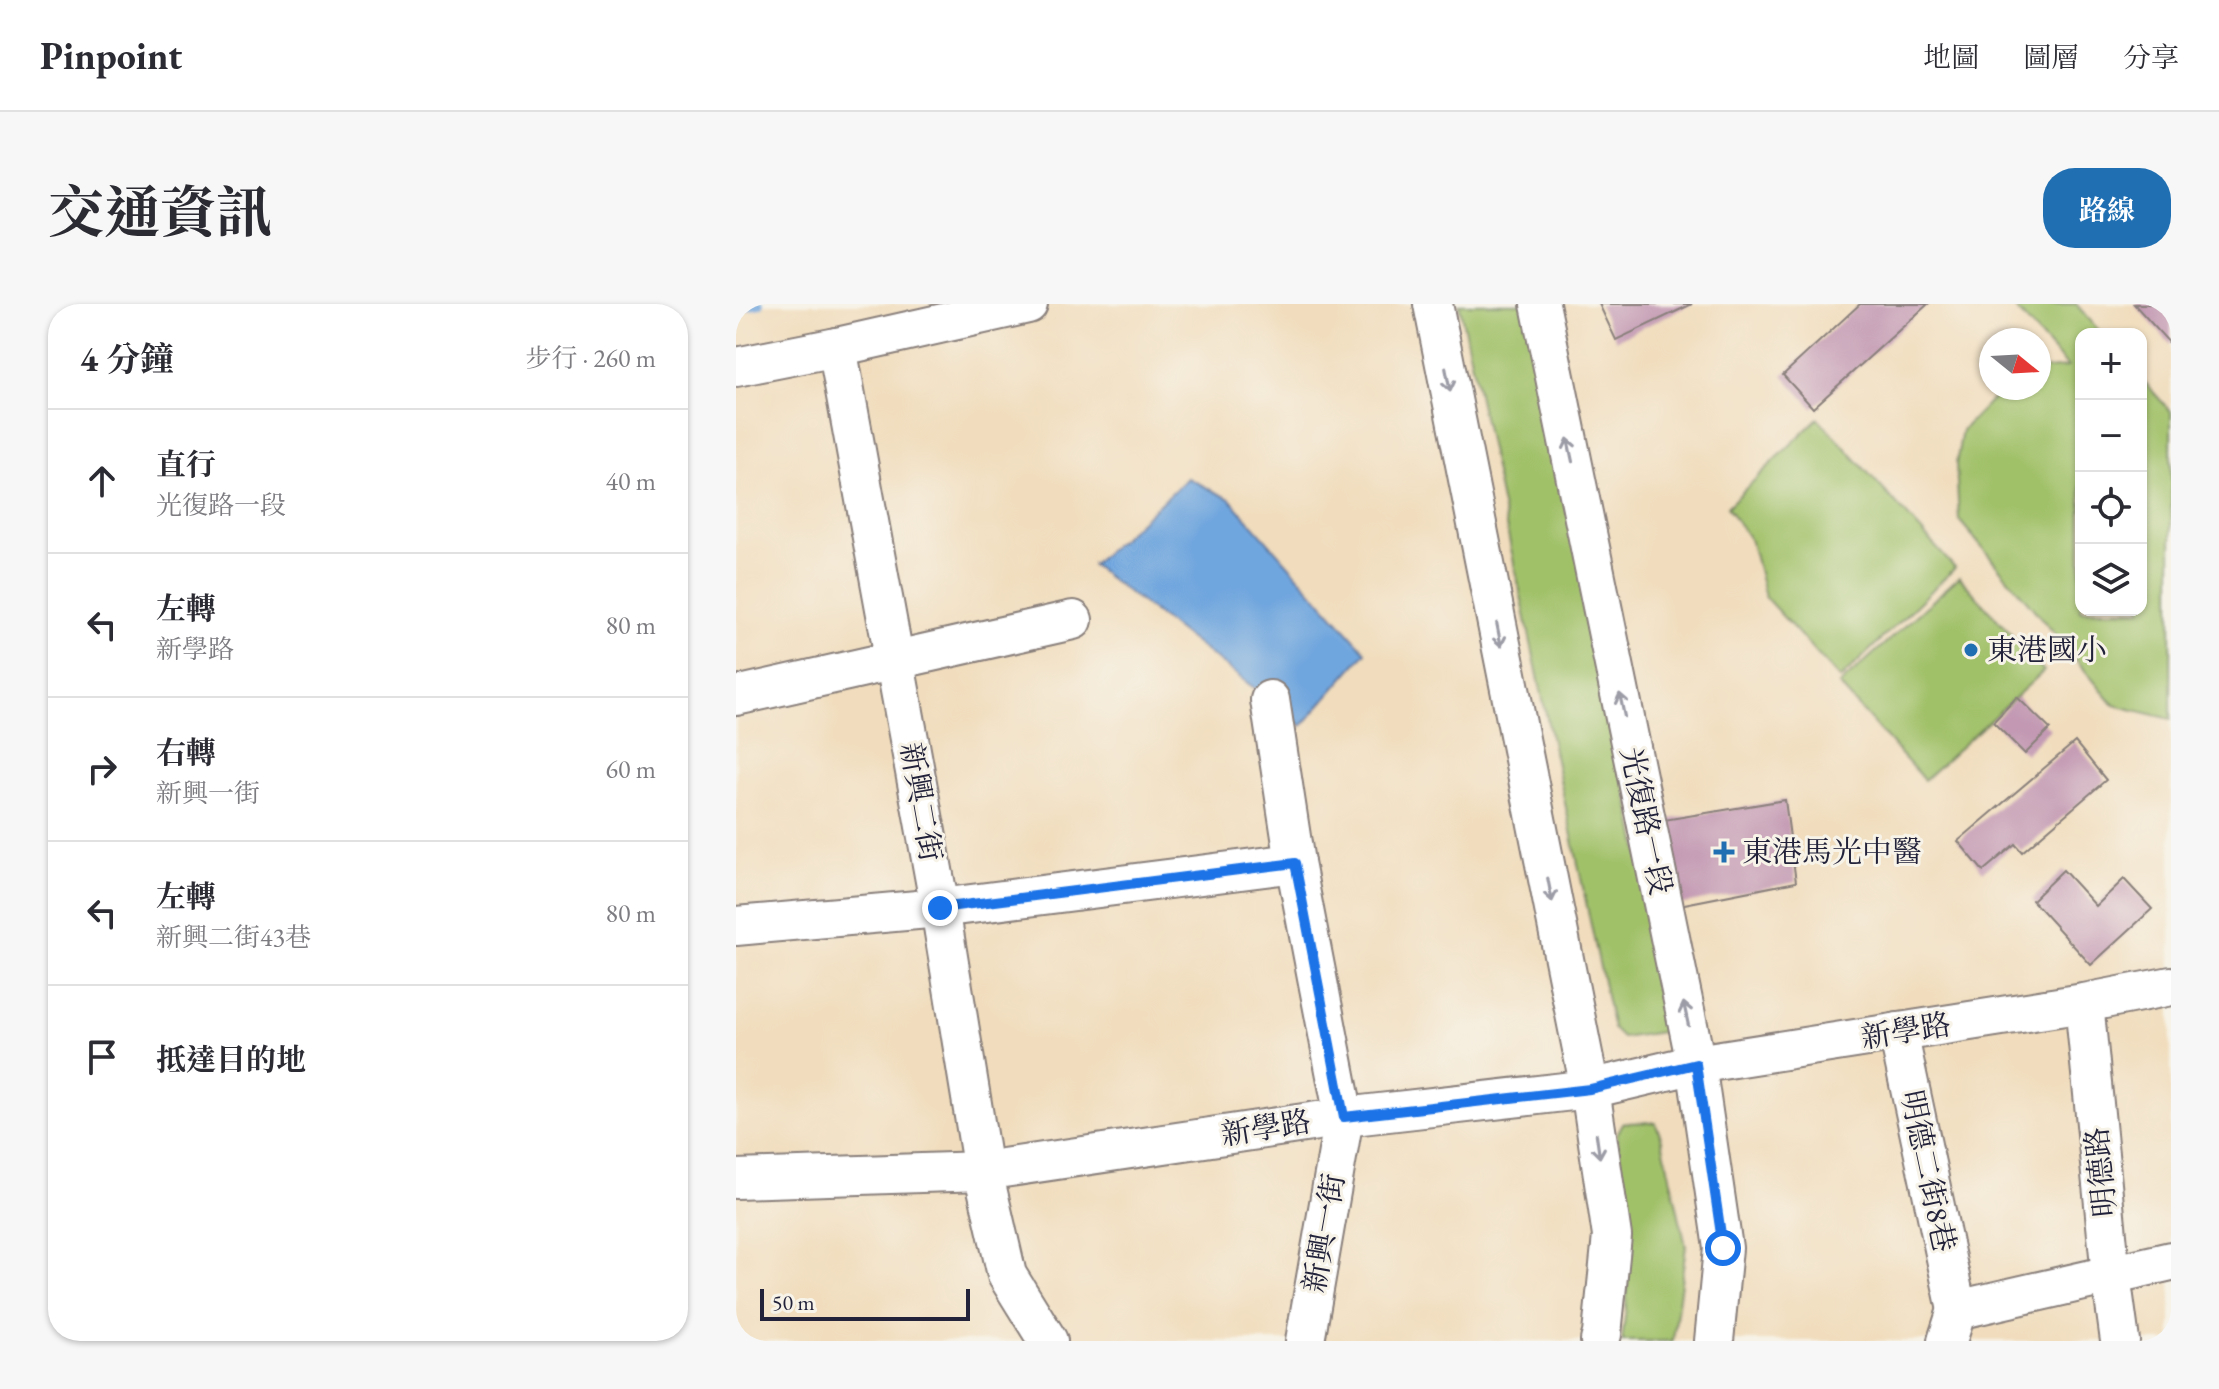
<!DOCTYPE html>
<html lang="zh-TW">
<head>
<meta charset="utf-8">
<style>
  :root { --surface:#fff; --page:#f7f7f7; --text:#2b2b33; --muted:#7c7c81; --line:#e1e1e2; --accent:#1f6fb2 }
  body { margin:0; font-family:"EB Garamond","Noto Serif TC",serif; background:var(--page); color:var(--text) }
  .controls { position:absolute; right:24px; top:24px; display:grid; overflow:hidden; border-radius:16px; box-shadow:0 2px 6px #0004 }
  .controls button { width:72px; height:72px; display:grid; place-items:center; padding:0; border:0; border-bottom:2px solid var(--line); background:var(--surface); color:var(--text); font:40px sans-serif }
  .compass { position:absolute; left:1243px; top:24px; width:72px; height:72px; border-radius:50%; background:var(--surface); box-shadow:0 2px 6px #0004; rotate:108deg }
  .scale { position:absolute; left:24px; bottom:20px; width:210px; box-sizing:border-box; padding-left:8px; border:4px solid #22223b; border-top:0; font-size:22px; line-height:28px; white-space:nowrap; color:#22223b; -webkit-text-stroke:6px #f7f3e8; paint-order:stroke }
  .stop { position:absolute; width:24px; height:24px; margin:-18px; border:6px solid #1a73e8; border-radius:50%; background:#fff }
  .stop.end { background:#1a73e8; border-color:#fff; box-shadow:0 2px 8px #0008 }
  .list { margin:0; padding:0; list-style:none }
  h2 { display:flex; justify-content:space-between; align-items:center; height:104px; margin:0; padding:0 32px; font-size:34px }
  h2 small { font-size:26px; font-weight:400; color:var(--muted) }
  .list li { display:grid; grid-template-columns:52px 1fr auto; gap:24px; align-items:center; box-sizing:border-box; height:144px; padding:0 32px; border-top:2px solid var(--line) }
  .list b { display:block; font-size:30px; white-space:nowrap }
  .list p { margin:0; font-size:26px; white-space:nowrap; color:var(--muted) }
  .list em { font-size:26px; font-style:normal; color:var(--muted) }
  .icon { flex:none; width:44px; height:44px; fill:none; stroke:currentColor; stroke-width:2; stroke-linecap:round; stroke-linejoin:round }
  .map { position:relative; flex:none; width:1435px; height:1037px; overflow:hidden; border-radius:32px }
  header { display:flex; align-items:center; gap:48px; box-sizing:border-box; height:112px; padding:0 40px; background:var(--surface); border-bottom:2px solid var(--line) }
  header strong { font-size:38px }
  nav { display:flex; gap:44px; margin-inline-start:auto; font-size:28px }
  .intro { display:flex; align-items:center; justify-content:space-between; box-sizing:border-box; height:192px; padding:0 48px }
  h1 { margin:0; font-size:56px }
  .button { padding:20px 36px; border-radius:32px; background:var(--accent); color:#fff; font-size:28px; font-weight:700 }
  main { display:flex; gap:48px; padding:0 48px }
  aside { flex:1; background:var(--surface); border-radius:32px; box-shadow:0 2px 6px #0004 }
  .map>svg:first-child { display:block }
  .green { fill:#a1c169; stroke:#627252; stroke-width:2 }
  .water { fill:#70a6de; stroke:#49648c; stroke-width:2 }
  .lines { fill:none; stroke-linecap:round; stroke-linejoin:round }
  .stream { stroke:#70a6de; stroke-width:8 }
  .building { fill:#c298b2 }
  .minor-casing { stroke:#8a807c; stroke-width:42 }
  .minor { stroke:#fff; stroke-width:38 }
  .oneway { stroke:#9c9ca7 }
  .route { stroke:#1a73e8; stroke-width:10 }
  .poi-dot { fill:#1f6fb2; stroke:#f7f3e8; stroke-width:3 }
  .labels { text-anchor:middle; stroke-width:6; stroke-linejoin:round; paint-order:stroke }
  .poi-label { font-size:30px; fill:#22223b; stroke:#f7f3e8; text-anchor:start }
  .street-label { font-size:30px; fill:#22223b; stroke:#f7f3e8 }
</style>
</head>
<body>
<header>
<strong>Pinpoint</strong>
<nav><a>地圖</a><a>圖層</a><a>分享</a></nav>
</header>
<div class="intro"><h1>交通資訊</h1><a class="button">路線</a></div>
<main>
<aside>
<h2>4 分鐘<small>步行 · 260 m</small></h2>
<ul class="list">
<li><svg class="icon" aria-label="ahead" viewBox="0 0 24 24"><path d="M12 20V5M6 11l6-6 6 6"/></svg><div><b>直行</b><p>光復路一段</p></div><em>40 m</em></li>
<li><svg class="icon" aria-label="left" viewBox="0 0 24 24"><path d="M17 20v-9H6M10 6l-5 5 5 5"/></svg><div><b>左轉</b><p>新學路</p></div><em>80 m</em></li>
<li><svg class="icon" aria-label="right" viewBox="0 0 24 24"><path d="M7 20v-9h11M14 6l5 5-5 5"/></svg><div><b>右轉</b><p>新興一街</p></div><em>60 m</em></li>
<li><svg class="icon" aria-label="left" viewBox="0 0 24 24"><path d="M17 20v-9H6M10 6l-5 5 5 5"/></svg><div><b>左轉</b><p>新興二街43巷</p></div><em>80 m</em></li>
<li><svg class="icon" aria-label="arrive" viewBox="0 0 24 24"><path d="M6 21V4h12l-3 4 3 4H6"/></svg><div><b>抵達目的地</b></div></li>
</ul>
</aside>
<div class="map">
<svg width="1435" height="1037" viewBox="0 0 1435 1037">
  <rect width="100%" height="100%" fill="#f7f3e8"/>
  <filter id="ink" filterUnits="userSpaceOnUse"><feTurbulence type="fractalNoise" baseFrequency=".0125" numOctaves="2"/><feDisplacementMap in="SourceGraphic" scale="16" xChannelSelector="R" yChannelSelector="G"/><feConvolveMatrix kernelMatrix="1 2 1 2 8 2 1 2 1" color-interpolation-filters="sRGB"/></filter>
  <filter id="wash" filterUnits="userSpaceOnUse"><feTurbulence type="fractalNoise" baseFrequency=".006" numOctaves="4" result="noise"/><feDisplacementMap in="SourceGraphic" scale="32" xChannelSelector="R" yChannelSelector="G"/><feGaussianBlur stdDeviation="1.8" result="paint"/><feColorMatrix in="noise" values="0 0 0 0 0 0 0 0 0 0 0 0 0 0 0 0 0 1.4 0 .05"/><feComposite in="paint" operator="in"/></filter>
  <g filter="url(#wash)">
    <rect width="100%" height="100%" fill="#f1ddbd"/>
    <g class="green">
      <polygon points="723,0 795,0 936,715 932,727 886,734 877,725"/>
      <polygon points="1275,0 1340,0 1366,30 1345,30 1345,306 1405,306 1405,74 1435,108 1435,415 1378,401 1223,216 1220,160 1226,126 1267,84 1303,84 1303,66 1332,63"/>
      <polygon points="1082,114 1219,264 1104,375 1029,293 1015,238 991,203"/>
      <polygon points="1223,273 1308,367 1188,476 1103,381"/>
      <polygon points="919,818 925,832 950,942 937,1037 886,1037 890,1003 893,948 881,830 887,819"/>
    </g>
    <polygon class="water" points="452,174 494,195 630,348 566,422 534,396 356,261"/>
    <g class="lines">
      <polyline class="stream" points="0,5 24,0"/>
    </g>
    <g id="blocks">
      <g class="building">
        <polygon points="863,0 956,0 880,36"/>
        <polygon points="1124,0 1192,0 1077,104 1047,71"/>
        <polygon points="1398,0 1435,0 1435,41"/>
        <polygon points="1281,393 1314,425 1289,450 1257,418"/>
        <polygon points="1339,438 1370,476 1286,548 1279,540 1247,567 1222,537"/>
        <polygon points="1049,496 1060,578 928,604 916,518"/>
        <polygon points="1327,566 1360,602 1388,575 1416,605 1355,661 1296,596"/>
      </g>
    </g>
  </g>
  <g filter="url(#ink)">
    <use href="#blocks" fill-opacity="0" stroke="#8a807c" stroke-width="2"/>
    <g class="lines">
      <defs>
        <g id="minor">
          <polyline points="697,0 854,785 876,932 866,1030 864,1037"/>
          <polyline points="804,0 960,760 987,944 978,1037"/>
          <polyline points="101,43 204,604 247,867 271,971 312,1037"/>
          <polyline points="0,63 101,43 292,0"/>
          <polyline points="0,392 337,316"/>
          <polyline points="534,396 559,559 608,813 569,1037"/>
          <polyline points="0,622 204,604 559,559"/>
          <polyline points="1348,699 1375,971 1384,1037"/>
          <polyline points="1162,728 1221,1006"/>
          <polyline points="0,875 247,867 608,813 854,785 960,760 1348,699 1435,682"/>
          <polyline points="1211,1037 1221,1006 1435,957"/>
        </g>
      </defs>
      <use href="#minor" class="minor-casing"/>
      <use href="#minor" class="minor"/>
    </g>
    <defs><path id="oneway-shaft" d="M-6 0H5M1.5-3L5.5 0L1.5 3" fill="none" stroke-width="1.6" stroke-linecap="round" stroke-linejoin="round" transform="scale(2)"/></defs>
    <g class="oneway">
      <use href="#oneway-shaft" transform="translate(712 76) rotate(79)"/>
      <use href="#oneway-shaft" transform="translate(834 146) rotate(-102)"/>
      <use href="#oneway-shaft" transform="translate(763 331) rotate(79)"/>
      <use href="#oneway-shaft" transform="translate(886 401) rotate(-102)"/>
      <use href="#oneway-shaft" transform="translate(814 586) rotate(79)"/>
      <use href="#oneway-shaft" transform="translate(950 710) rotate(-102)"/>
      <use href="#oneway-shaft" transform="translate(862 842) rotate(82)"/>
    </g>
  </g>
  <g class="lines" filter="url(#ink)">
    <polyline class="route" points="204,604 559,559 608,813 854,785 960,760 987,944"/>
  </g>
  <g class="poi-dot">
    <circle cx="1235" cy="346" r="8"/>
    <path d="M984 536h8v8h8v8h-8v8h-8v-8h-8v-8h8z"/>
  </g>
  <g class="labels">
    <g class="poi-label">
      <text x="1251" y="356">東港國小</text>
      <text x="1006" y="558">東港馬光中醫</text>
    </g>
    <g class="street-label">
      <text transform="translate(185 498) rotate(80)" y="10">新興二街</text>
      <text transform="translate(910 517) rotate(78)" y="10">光復路一段</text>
      <text transform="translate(1170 727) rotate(-9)" y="10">新學路</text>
      <text transform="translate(530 824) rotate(-9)" y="10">新學路</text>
      <text transform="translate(1192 867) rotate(78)" y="10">明德二街8巷</text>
      <text transform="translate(1365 868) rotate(-96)" y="10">明德路</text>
      <text transform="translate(588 929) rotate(-80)" y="10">新興一街</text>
    </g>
  </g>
</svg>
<div class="controls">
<button>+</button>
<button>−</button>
<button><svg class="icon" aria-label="locate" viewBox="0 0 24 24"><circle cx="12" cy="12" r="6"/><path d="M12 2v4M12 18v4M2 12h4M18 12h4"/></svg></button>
<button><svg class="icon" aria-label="layers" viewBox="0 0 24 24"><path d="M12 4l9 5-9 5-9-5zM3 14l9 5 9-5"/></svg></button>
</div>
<svg class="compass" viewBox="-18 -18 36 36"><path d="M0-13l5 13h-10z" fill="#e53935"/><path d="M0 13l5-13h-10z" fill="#7c7c81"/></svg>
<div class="scale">50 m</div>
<div class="stop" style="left:987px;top:944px"></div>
<div class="stop end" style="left:204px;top:604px"></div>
</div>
</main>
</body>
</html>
